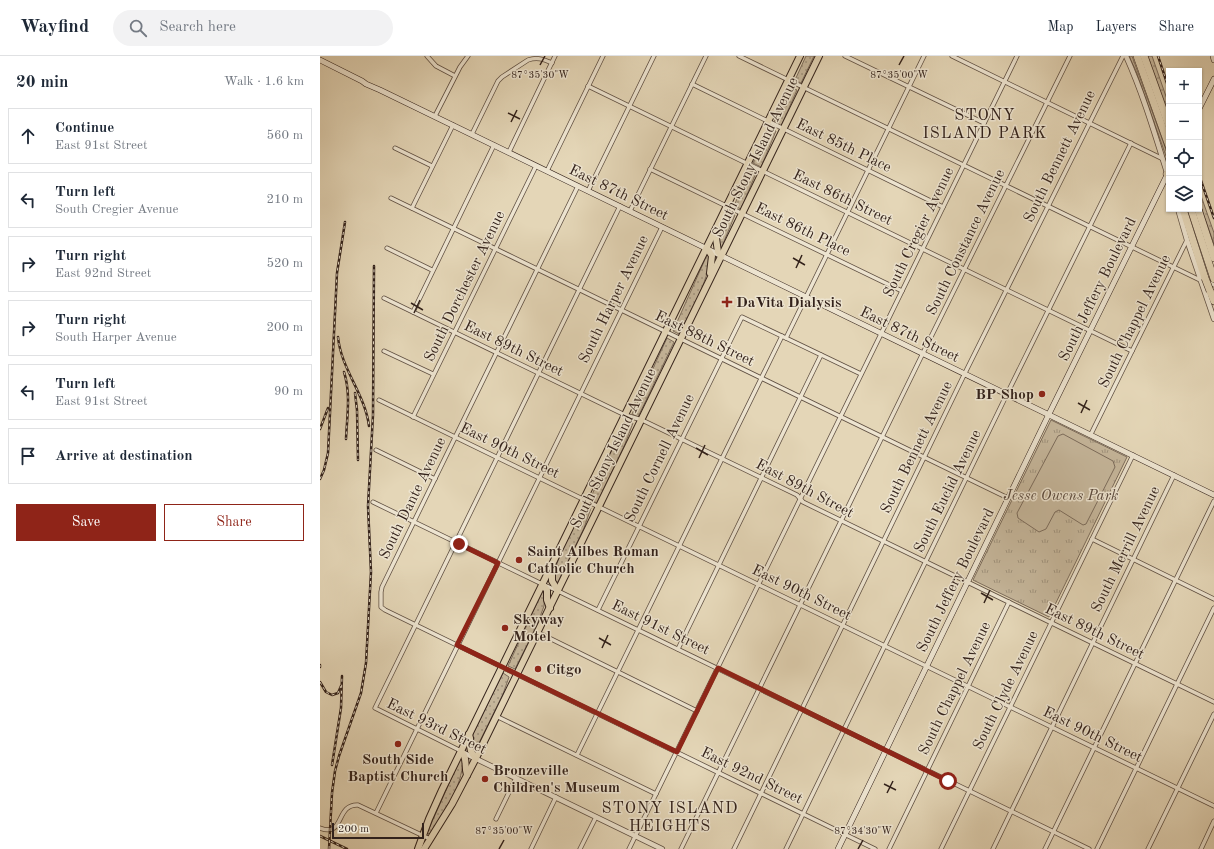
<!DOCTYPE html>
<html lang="en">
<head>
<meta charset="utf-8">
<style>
  :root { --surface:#fff; --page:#f2f2f3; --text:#1f2937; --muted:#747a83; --line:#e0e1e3; --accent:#8f2418 }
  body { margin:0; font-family:"Old Standard TT",serif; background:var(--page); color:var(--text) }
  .controls { position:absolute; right:12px; top:12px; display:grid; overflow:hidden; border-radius:0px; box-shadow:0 1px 3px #0004 }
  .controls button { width:36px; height:36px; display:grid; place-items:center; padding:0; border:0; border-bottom:1px solid var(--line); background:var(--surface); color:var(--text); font:20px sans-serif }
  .scale { position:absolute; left:12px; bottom:10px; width:92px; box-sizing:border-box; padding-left:4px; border:2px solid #33221b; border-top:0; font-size:11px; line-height:14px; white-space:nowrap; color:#33221b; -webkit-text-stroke:3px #ede4d0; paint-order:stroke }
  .stop { position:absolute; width:12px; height:12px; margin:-9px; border:3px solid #8f2418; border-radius:50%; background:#fff }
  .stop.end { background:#8f2418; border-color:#fff; box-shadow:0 1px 4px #0008 }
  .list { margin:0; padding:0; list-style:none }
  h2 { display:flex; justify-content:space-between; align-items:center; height:52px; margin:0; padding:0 16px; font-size:17px }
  h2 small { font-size:13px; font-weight:400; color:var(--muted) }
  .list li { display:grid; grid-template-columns:26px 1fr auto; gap:12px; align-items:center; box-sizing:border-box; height:56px; margin:0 8px 8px; padding:0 8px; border:1px solid var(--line); border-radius:0px }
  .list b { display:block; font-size:15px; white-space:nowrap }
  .list p { margin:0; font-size:13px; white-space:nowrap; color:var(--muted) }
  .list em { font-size:13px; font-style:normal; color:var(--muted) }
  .actions { display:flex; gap:8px; padding:12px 16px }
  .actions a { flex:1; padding:9px 0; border:1px solid var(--accent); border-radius:0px; text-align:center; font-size:14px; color:var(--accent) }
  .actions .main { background:var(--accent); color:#fff }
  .icon { flex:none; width:22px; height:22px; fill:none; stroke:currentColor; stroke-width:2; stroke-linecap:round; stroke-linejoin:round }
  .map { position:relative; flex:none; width:894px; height:793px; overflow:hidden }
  header { display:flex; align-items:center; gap:24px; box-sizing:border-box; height:56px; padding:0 20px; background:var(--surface); border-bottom:1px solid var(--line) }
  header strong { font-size:19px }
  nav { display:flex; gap:22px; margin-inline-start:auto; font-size:14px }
  .search { width:280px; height:36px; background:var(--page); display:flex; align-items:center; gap:10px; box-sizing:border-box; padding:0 14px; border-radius:22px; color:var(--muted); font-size:15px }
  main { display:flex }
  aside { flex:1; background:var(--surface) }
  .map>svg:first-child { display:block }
  .grass { fill:url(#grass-dots); stroke:#7c6c5c }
  .park { fill:url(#park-tufts); stroke:#7c6c5c }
  .garden { fill:#c6b79c; stroke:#7c6c5c }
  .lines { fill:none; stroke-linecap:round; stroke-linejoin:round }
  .minor-casing { stroke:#5f4f42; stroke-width:5 }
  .tertiary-casing { stroke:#5f4f42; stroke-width:6 }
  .secondary-casing { stroke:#33221b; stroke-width:6 }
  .trunk-casing { stroke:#33221b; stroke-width:8 }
  .motorway-casing { stroke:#33221b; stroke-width:8 }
  .minor { stroke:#ede4d0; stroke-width:3.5 }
  .tertiary { stroke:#ede4d0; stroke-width:4.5 }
  .secondary { stroke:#ede4d0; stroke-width:5 }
  .trunk { stroke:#e4d6b7; stroke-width:6 }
  .motorway { stroke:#e4d6b7; stroke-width:7 }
  .rail-casing { stroke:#33221b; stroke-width:2.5 }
  .rail { stroke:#ede4d0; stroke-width:1; stroke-dasharray:3; stroke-linecap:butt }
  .motorway-bridge-casing { stroke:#33221b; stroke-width:8; stroke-linecap:butt }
  .motorway-bridge { stroke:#e4d6b7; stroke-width:7 }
  .route { stroke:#8f2418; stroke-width:5 }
  .ticks { fill:none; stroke:#33221b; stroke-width:1.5 }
  .poi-dot { fill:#8f2418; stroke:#ede4d0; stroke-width:1.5 }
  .labels { text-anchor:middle; stroke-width:3; stroke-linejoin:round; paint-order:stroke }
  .street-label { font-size:15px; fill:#33221b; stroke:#ede4d0 }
  .poi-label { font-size:15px; font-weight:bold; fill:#33221b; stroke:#ede4d0; text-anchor:start }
  .park-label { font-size:15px; font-style:italic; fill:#58473b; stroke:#ede4d0 }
  .neighbourhood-label { font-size:16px; letter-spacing:1px; fill:#33221b; stroke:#ede4d0 }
  .ticks-label { font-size:10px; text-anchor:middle; fill:#33221b; stroke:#ede4d0; stroke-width:3; stroke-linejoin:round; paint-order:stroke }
</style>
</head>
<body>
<header>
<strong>Wayfind</strong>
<div class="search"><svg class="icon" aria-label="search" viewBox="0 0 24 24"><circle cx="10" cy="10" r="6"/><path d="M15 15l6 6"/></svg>Search here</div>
<nav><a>Map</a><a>Layers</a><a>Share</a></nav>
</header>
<main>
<aside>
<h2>20 min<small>Walk · 1.6 km</small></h2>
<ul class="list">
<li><svg class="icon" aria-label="ahead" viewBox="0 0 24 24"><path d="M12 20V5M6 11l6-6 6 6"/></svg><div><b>Continue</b><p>East 91st Street</p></div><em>560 m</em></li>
<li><svg class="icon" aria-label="left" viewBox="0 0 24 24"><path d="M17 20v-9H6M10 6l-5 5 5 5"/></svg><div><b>Turn left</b><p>South Cregier Avenue</p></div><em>210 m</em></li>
<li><svg class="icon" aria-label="right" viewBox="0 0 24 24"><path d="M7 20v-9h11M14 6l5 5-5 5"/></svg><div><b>Turn right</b><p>East 92nd Street</p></div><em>520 m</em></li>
<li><svg class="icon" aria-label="right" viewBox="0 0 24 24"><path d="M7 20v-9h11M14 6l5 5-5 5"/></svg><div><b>Turn right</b><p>South Harper Avenue</p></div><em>200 m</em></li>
<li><svg class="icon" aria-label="left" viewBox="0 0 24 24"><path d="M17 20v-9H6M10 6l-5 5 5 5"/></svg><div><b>Turn left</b><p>East 91st Street</p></div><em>90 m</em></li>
<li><svg class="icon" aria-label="arrive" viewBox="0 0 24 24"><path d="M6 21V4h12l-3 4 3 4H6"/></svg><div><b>Arrive at destination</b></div></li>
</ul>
<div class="actions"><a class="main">Save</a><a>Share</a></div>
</aside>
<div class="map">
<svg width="894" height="793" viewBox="0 0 894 793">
  <defs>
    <pattern id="grass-dots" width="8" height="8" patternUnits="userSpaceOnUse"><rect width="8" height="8" fill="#c6b79c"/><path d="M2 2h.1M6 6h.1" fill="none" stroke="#a1947e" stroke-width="1.8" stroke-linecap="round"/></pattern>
    <pattern id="park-tufts" width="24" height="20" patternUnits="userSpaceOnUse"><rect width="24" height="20" fill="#c6b79c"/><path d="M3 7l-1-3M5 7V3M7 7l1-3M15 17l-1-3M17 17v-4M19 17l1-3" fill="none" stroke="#a1947e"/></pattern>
  </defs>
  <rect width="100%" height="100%" fill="#e4d6b7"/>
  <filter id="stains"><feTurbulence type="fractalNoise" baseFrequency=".005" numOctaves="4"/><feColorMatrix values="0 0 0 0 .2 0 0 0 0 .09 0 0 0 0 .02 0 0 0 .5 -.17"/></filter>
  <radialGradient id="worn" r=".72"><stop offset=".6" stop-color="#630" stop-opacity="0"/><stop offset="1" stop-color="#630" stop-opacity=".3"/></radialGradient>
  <g class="grass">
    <polygon points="486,0 494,0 481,27 475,24"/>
    <polygon points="809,0 812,0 849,102 848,104 847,103 816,15"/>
    <polygon points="828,0 832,0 849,49 849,58"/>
    <polygon points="470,31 477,34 461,70 454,66"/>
    <polygon points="450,73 456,75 441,111 433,107"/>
    <polygon points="429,114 436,117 421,153 414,150"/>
    <polygon points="879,134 894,177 894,188 879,145"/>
    <polygon points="408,156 415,159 400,195 398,180"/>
    <path d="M 387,199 L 390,201 C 388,227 371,254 359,278 L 353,275 Z"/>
    <polygon points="347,282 354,286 318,361 312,358"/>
    <polygon points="307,364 313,367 305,388 277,447 270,444 283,412"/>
    <path d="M 264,449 L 271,452 L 264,472 L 237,528 L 234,527 C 234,502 253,471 264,449 Z"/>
    <polygon points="223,534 225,535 224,550 217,569 195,613 188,610"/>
    <polygon points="183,617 189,621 183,638 154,697 152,695 152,680"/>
    <path d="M 140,703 L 143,704 C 142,732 124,755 110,778 L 107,777 Z"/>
  </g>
  <polygon class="park" points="731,364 807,401 729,561 653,524"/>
  <polygon class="garden" points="743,378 793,405 795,411 766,468 763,469 739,454 735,456 726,473 719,476 698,462 697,457 738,380"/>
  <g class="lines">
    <defs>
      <g id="minor">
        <polyline points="107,0 116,10 135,20"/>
        <polyline points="419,0 882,225"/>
        <polyline points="525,0 664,67"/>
        <polyline points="632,0 843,103"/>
        <polyline points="372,28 623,151"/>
        <polyline points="268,30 812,295"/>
        <polyline points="115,60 140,11 148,0"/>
        <path d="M 152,78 L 178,25 L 182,21 L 208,4 C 217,1 223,3 232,7"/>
        <polyline points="75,92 112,110"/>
        <polyline points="189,96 235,0"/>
        <polyline points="330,113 582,235"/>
        <polyline points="227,115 283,0"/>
        <polyline points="258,130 62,531 61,536 61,551 65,554 555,793"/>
        <polyline points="268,135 334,0"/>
        <polyline points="71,142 688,442"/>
        <polyline points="92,152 133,69"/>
        <polyline points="310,155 386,0"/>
        <polyline points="67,192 112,214"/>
        <polyline points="888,226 894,229"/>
        <polyline points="64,242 305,359 322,364 477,439 483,446 894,646"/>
        <polyline points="93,256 174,89"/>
        <polyline points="466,282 604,0"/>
        <polyline points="64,295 113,318"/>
        <polyline points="59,344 894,750"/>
        <polyline points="93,361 216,110"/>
        <polyline points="771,378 867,184"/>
        <polyline points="56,394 115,423"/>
        <polyline points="53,446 222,528 238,535 769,793"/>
        <polyline points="772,483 894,543"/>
        <polyline points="278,554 422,261 541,318"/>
        <polyline points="217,576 377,655"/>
        <polyline points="358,593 501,299"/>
        <polyline points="176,660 336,738"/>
        <polyline points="141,695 55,652 300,150"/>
        <polyline points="257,699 462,280"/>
        <polyline points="56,757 342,171"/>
        <polyline points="176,763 196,722"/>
        <path d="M 0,772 C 25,782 15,748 38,749 L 110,783"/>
        <polyline points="211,793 236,741"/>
        <polyline points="260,793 276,761"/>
        <polyline points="309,793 697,0"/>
        <polyline points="361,793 603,297 750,0"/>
        <polyline points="414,793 645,317 803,0"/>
        <polyline points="466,793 687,338 811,87"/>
        <polyline points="569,793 689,546"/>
        <polyline points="621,793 813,399"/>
        <polyline points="673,793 854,419"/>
        <polyline points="725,793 894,445"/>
        <polyline points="777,793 894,552"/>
        <polyline points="828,793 894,658"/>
        <polyline points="881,793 894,765"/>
      </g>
      <g id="tertiary">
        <path d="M 806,0 C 824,40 836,82 849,123"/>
        <polyline points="858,153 867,184 894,263"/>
        <polyline points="142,696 342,793"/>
      </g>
      <g id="secondary">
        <polyline points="893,0 894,4"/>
        <polyline points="0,4 42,25 46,28 60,34 894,439"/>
        <polyline points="879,53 894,23"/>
        <polyline points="518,793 729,358 849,115"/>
      </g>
      <g id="trunk">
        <polyline points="395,175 398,196 401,199"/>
        <polyline points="387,192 392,200 390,217"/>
        <polyline points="232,511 232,525 238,535"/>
        <polyline points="222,528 227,534 227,544 230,552"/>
        <path d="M 149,678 C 153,688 146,693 156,702"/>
        <path d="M 141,695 C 148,702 144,710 147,719"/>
        <polyline points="98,793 109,763 122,734 480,0"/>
        <polyline points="104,793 132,748 156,702 499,0"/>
      </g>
      <g id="motorway">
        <polyline points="817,0 849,90"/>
        <polyline points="824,0 849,70"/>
        <polyline points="847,118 849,120"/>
        <polyline points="863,153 885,222"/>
        <polyline points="871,153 894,223"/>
        <polyline points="878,153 894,202"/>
        <polyline points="890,235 894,245"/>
      </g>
    </defs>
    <use href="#minor" class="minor-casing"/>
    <use href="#tertiary" class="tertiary-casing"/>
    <use href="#secondary" class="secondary-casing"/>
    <use href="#trunk" class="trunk-casing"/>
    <use href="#motorway" class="motorway-casing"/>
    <use href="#minor" class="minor"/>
    <use href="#tertiary" class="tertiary"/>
    <use href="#secondary" class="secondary"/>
    <use href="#trunk" class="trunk"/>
    <use href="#motorway" class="motorway"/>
    <defs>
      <g id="rail">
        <polyline points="838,0 849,33"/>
        <polyline points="879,119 894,162"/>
        <path d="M 18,281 C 21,313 45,338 49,370"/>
        <path d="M 24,316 C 31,338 27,360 26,383"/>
        <polyline points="35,337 37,354 38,404"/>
        <polyline points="0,373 8,352"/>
        <polyline points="0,423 4,414 8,397 17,217 25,166"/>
        <polyline points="0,611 0,609"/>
        <polyline points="0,626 6,636 12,639 18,637 21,630"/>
        <polyline points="12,709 21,652 22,620"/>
        <polyline points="0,780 27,793"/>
        <polyline points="9,793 12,737 15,715 19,700 41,637 46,607 51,516 48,450 53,359 54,210"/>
      </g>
    </defs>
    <use href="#rail" class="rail-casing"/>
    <use href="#rail" class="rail"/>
    <defs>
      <polyline id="motorway-bridge" points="885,222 890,235"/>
    </defs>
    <use href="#motorway-bridge" class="motorway-bridge-casing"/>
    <use href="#motorway-bridge" class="motorway-bridge"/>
  </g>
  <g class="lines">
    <polyline class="route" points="139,488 178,507 137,589 353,694 357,696 398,612 628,725"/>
  </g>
  <path class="ticks" d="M 220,9 L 225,0M 579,9 L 584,0M 188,57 L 200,63M 191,66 L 197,54M 473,202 L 485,209M 476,212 L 482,199M 91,247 L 103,254M 94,257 L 100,244M 758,347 L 770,354M 761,357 L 767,344M 376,392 L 388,399M 379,402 L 385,389M 661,537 L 673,544M 664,547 L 670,534M 279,582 L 291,589M 282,592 L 288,579M 564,728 L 576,734M 567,737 L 573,725M 179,793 L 184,784M 538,793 L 543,784"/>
  <g class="poi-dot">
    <path d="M405 240h4v4h4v4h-4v4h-4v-4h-4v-4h4z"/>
    <circle cx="722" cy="338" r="4"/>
    <circle cx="199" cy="504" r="4"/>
    <circle cx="185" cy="572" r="4"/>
    <circle cx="218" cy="613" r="4"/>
    <circle cx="78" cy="688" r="4"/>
    <circle cx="165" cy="723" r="4"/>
  </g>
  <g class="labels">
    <g class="street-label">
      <text transform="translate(524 89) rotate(26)" y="5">East 85th Place</text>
      <text transform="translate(739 100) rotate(-64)" y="5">South Bennett Avenue</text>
      <text transform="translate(435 101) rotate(-64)" y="5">South Stony Island Avenue</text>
      <text transform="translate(299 136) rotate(26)" y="5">East 87th Street</text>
      <text transform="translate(523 141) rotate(26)" y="5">East 86th Street</text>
      <text transform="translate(483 173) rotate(26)" y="5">East 86th Place</text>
      <text transform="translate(598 176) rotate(-64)" y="5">South Cregier Avenue</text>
      <text transform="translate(645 186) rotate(-64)" y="5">South Constance Avenue</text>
      <text transform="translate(144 230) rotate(-64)" y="5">South Dorchester Avenue</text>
      <text transform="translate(777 233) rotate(-64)" y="5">South Jeffery Boulevard</text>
      <text transform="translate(293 243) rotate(-64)" y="5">South Harper Avenue</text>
      <text transform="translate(814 265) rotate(-64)" y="5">South Chappel Avenue</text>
      <text transform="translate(590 278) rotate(26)" y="5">East 87th Street</text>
      <text transform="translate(385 282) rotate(26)" y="5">East 88th Street</text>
      <text transform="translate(194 292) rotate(26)" y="5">East 89th Street</text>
      <text transform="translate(596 391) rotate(-64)" y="5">South Bennett Avenue</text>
      <text transform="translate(293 392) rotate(-64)" y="5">South Stony Island Avenue</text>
      <text transform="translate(190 394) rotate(26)" y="5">East 90th Street</text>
      <text transform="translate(339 402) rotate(-64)" y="5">South Cornell Avenue</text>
      <text transform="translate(485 432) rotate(28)" y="5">East 89th Street</text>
      <text transform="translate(627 435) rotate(-64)" y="5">South Euclid Avenue</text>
      <text transform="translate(92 442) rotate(-64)" y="5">South Dante Avenue</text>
      <text transform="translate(805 493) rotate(-64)" y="5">South Merrill Avenue</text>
      <text transform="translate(635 524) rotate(-64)" y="5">South Jeffery Boulevard</text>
      <text transform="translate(482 536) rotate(26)" y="5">East 90th Street</text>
      <text transform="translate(341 571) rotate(26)" y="5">East 91st Street</text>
      <text transform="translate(775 575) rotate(26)" y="5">East 89th Street</text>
      <text transform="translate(634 632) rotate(-64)" y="5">South Chappel Avenue</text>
      <text transform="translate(685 634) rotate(-64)" y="5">South Clyde Avenue</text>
      <text transform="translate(117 670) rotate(26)" y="5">East 93rd Street</text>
      <text transform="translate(773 678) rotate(26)" y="5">East 90th Street</text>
      <text transform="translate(432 719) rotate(26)" y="5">East 92nd Street</text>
    </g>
    <g class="poi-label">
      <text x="416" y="251">DaVita Dialysis</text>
      <text x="714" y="343" text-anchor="end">BP Shop</text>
      <text x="207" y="500">Saint Ailbes Roman<tspan x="207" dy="17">Catholic Church</tspan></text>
      <text x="193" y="568">Skyway<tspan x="193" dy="17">Motel</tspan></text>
      <text x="226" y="618">Citgo</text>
      <text x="78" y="708" text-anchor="middle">South Side<tspan x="78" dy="17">Baptist Church</tspan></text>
      <text x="173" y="719">Bronzeville<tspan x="173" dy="17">Children's Museum</tspan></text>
    </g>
    <g class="park-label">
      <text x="741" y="444">Jesse Owens Park</text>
    </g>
    <g class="neighbourhood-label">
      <text x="665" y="64">STONY<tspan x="665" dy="18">ISLAND PARK</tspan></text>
      <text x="350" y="757">STONY ISLAND<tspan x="350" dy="18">HEIGHTS</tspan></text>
    </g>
  </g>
  <g class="ticks-label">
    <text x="220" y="22">87°35'30"W</text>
    <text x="579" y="22">87°35'00"W</text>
    <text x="184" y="778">87°35'00"W</text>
    <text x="543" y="778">87°34'30"W</text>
  </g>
  <rect width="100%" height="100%" filter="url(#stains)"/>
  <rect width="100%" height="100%" fill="url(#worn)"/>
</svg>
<div class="controls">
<button>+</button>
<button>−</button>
<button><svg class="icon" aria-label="locate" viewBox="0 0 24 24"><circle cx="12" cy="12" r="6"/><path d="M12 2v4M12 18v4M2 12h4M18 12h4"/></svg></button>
<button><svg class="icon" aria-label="layers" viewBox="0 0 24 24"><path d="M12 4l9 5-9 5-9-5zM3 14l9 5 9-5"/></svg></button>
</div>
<div class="scale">200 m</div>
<div class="stop" style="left:628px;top:725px"></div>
<div class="stop end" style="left:139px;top:488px"></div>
</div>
</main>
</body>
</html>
